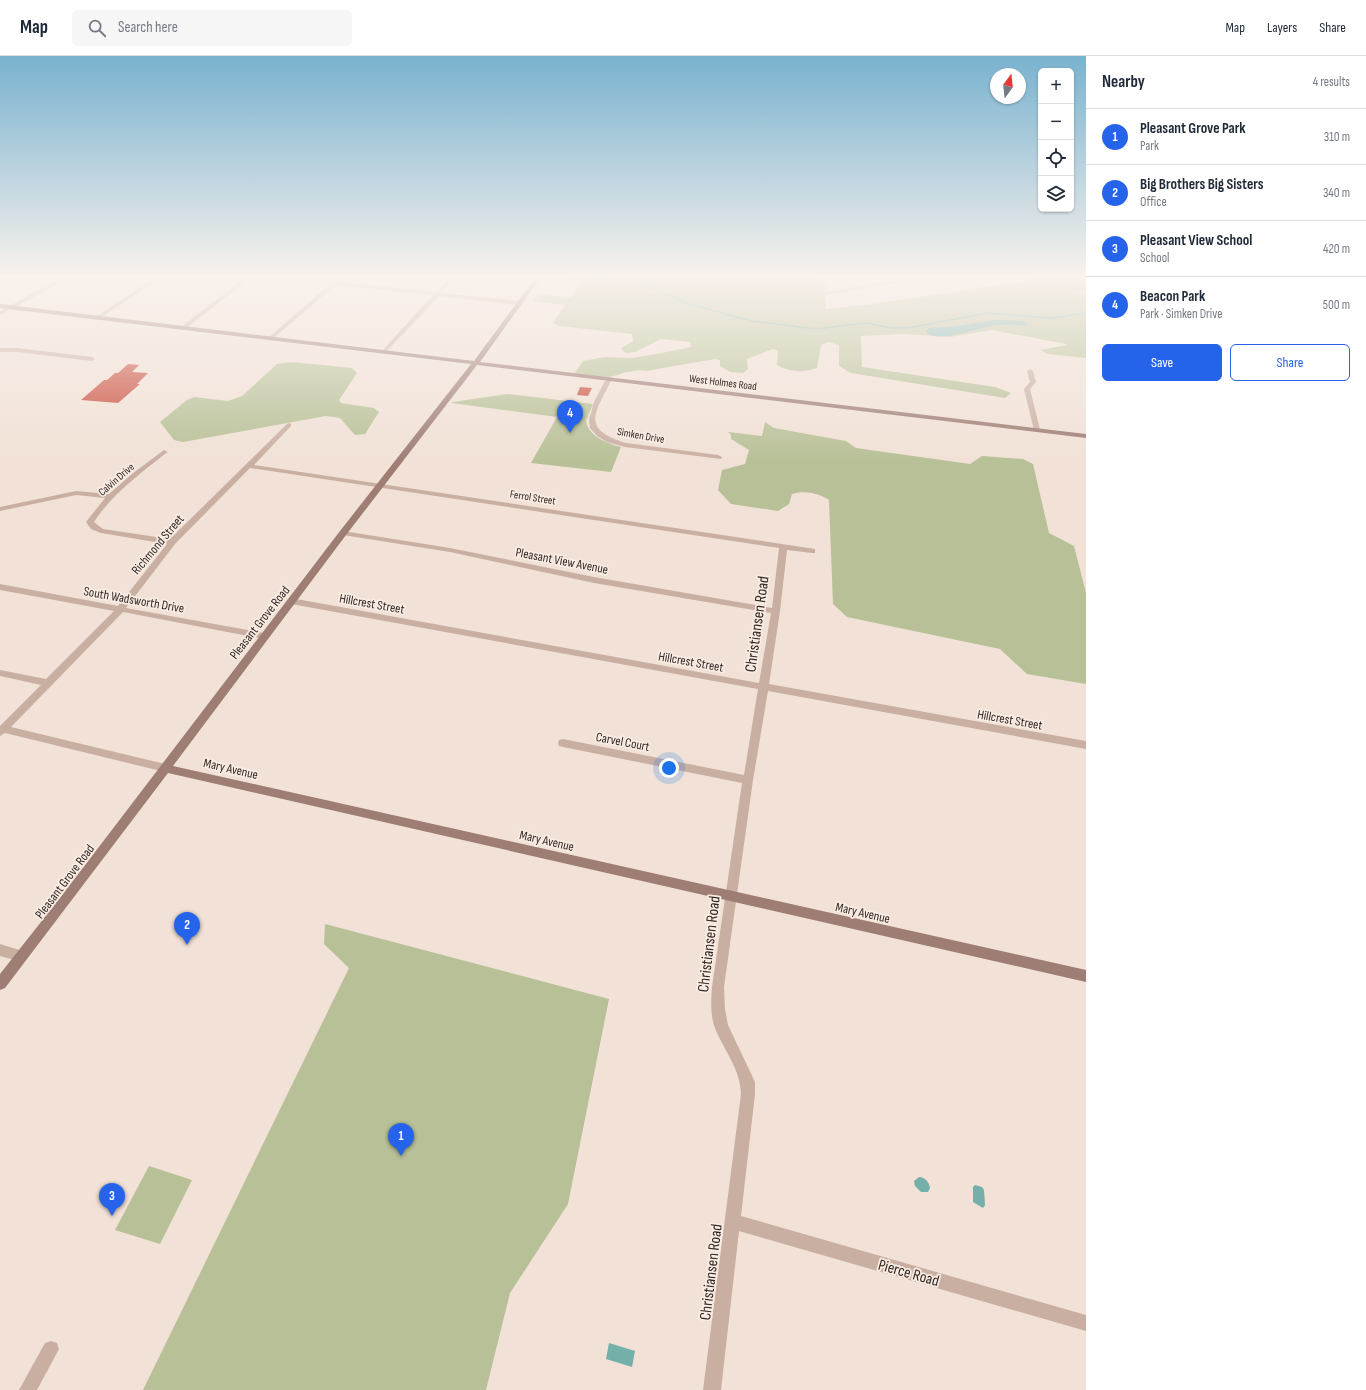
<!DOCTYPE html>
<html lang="en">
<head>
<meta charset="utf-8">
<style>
  :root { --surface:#fff; --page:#f6f6f7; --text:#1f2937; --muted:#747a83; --line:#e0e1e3; --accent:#2563eb }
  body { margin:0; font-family:"Sofia Sans Condensed",sans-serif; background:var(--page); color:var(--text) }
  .controls { position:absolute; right:12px; top:12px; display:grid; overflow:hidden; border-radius:6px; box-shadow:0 1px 3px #0004 }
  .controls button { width:36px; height:36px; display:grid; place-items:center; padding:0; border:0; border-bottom:1px solid var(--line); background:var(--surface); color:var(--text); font:20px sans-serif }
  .compass { position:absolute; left:990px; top:12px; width:36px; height:36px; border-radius:50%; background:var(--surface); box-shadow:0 1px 3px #0004; rotate:15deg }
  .you { position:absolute; left:669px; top:712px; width:14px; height:14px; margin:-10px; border:3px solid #fff; border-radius:50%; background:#1a73e8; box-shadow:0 0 0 6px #1a73e833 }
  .badge { display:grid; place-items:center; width:26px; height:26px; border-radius:50%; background:var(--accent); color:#fff; font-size:13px; font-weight:700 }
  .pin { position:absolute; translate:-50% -33px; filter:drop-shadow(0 1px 2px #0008) }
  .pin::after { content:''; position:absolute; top:21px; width:14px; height:12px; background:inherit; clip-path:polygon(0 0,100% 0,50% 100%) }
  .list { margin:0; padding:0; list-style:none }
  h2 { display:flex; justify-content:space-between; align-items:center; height:52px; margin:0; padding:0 16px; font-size:17px }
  h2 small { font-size:13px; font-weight:400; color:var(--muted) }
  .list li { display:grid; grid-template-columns:26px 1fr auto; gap:12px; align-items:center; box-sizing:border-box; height:56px; padding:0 16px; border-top:1px solid var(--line) }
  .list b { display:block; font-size:15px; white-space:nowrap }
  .list p { margin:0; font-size:13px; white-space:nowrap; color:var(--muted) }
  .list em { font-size:13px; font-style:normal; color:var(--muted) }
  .actions { display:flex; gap:8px; padding:12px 16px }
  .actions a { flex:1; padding:9px 0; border:1px solid var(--accent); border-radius:6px; text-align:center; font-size:14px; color:var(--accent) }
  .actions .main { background:var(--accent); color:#fff }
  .icon { flex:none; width:22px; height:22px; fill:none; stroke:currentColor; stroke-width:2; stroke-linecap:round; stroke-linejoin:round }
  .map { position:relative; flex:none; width:1086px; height:1334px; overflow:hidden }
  header { display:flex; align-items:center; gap:24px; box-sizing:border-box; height:56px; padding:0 20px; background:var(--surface); border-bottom:1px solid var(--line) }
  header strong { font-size:19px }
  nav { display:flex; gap:22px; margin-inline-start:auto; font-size:14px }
  .search { width:280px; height:36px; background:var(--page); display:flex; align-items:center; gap:10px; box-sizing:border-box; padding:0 14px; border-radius:6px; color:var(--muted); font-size:15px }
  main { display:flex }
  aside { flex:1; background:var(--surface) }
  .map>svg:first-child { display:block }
  .green { fill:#b7c096 }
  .water { fill:#74afaa }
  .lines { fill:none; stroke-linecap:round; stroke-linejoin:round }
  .stream { stroke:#74afaa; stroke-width:1.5 }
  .building { fill:#ca4c3c }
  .street { fill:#c9afa2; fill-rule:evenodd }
  .secondary { fill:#9d7d74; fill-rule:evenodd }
  .rail { stroke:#332725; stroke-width:1.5; stroke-dasharray:0.5 1.5; stroke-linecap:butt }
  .labels { text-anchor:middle; stroke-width:3.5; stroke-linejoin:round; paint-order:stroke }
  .far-street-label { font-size:11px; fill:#332725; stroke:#f9ece2 }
  .street-label { font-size:13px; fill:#332725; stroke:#f9ece2 }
  .near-street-label { font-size:16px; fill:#332725; stroke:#f9ece2 }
</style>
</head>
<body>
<header>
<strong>Map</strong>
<div class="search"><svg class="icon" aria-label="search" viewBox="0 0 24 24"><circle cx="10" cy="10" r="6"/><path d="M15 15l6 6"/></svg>Search here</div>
<nav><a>Map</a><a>Layers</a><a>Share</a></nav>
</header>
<main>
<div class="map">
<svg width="1086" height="1334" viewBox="0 0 1086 1334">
  <rect width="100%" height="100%" fill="#f1e1d6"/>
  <g class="green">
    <path d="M 548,221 L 818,221 L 826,224 L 829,235 L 825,236 L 826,253 C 894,247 961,233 1030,225 L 1035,221 L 1086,221 L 1086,302 L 1048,298 L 1040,294 L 1067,289 L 1066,288 L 992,274 L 950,281 L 903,278 L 861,280 L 862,311 L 995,331 L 1011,337 L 1005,342 L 851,317 L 839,310 L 839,289 L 828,286 L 821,289 L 817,312 C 803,317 789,316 777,309 L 778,295 L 773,293 L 747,303 L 748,313 L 743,317 L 730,316 L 720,310 L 720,304 L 715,303 L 646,315 C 629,313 624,318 609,321 C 599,323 584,319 574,318 L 583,305 L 605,301 L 632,302 L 662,297 L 691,291 L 690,286 L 661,283 L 635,296 L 626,297 L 621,292 L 633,285 L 632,278 L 559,270 L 553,267 L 565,249 L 531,245 L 540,239 L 571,241 L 582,226 Z"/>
    <polygon points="292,306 352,312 357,317 339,344 341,347 374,352 379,356 365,378 355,379 340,362 326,360 183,386 174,384 160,366 187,344 194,341 228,345 242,340 277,308"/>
    <path d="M 507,338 L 593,348 L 586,365 C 589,381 607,387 621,391 L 611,416 L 531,407 L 557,361 L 451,347 L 453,346 Z"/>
    <path d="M 765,366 L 774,372 L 846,385 L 856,392 L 970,408 L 982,400 L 1023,403 L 1033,408 L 1049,477 L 1074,490 L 1086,537 L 1086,628 L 1027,618 L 1000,593 L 847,561 L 833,548 L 829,444 C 819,437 804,434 792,438 L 789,448 L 778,455 L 731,448 L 718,434 L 722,414 L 745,408 L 749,394 L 731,383 L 731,379 L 728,376 L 762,380 Z"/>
    <polygon points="325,868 609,943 568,1148 510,1237 486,1334 143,1334 349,912 324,888"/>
    <polygon points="149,1110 192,1124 160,1188 115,1174"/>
  </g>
  <g class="water">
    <path d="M 995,264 L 1023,265 L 1029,268 L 1024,270 C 1014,269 1003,268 993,270 C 976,272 939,288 925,276 L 929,272 L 950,271 Z"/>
    <path d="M 919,1121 C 925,1121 929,1126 930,1132 L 928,1136 L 921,1136 L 915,1130 L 914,1125 Z"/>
    <polygon points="975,1129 982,1131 984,1134 985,1149 983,1152 973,1146 973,1131"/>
    <polygon points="609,1287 635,1295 632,1311 606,1303"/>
  </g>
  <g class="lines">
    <polyline class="stream" points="590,223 643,228 687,247 751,265 816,273 866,267 892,272 907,272 988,257 1053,262 1086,257"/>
  </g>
  <g class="building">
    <polygon points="128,308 139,309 132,316 148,317 137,328 140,328 118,347 81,344 104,324 107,324 115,317 118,317"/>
    <polygon points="580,331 592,332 588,340 577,339"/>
  </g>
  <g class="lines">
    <g class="street">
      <polygon points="63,221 70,221 0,259 0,255"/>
      <polygon points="156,221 162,221 99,263 94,262"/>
      <polygon points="246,221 252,221 185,273 181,273 181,271"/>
      <polygon points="276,221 297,221 333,225 337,223 339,226 436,236 450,221 455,221 441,237 520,245 523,247 520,249 439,240 384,298 381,296 382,295 433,239 336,229 270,285 267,283 268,282 330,228"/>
      <polygon points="913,221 927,221 820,240 817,238"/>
      <polygon points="0,292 17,292 92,301 95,303 92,305 17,296 0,296"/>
      <polygon points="1030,313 1033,315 1036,326 1030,333 1040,374 1037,376 1034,374 1024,333 1030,326 1027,315"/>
      <path d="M 609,321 L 612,323 C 595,357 580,373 626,387 L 718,399 L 722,401 L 721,403 L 625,391 L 607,386 L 597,380 L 590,372 L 589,364 L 594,346 L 606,323 Z"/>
      <path d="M 289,367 L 291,368 L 291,370 L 254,409 L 815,493 L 815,497 L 812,497 L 787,494 L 780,555 L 769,628 L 1086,685 L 1086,693 L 768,635 L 753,724 L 724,931 L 725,953 L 728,969 L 755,1026 L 755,1038 L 741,1160 L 1086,1259 L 1086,1275 L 739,1175 L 721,1334 L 703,1334 L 741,1038 C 741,1014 723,993 715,972 C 710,959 711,944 712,931 L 742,727 L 563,691 L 559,690 L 558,687 L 559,684 L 563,683 L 744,719 L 758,633 L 291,548 L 287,545 L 291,542 L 759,627 L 771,557 L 594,527 L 450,496 L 343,479 L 339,477 L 343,475 L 450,492 L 594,521 L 772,552 L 779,492 L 250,412 L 175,488 L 126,552 L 264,577 L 267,578 L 269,580 L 267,582 L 264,583 L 123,556 L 11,671 L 165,708 L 169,709 L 170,712 L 169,715 L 165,716 L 5,677 L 0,680 L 0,670 L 41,629 L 0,620 L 0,614 L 46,623 L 114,555 L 0,534 L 0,528 L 118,550 L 167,488 L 101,477 L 91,473 L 86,466 L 105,442 L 76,439 L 0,455 L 0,451 L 76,435 L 109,438 L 132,418 L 164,394 L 168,396 L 166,397 C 140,418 112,438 94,466 L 103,473 L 170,483 L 287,368 Z"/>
      <polygon points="0,888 26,896 28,900 26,904 22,906 0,900"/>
      <polygon points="51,1285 57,1287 59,1293 37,1334 19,1334 45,1287"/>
    </g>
    <polygon class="secondary" points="536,221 541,221 480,306 1086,378 1086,382 477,309 346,479 173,710 1086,914 1086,926 168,717 5,932 0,934 0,918 63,838 340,475 471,308 0,252 0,248 474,305"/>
    <polyline class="rail" points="1073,234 1086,232"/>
  </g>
  <linearGradient id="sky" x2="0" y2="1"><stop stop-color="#79b2cf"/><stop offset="0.54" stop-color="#f9f2ed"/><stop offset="1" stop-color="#f9f2ed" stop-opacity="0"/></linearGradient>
  <rect width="1086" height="408" fill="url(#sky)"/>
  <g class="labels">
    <g class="far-street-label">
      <text transform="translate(723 326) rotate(7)" y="4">West Holmes Road</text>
      <text transform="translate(641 379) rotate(10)" y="4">Simken Drive</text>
      <text transform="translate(116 423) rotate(-41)" y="4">Calvin Drive</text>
      <text transform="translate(533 441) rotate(9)" y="4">Ferrol Street</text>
    </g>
    <g class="street-label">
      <text transform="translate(157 488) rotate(-50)" y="5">Richmond Street</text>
      <text transform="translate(562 504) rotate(11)" y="5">Pleasant View Avenue</text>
      <text transform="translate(134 543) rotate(10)" y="5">South Wadsworth Drive</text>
      <text transform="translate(372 547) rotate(10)" y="5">Hillcrest Street</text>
      <text transform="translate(259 566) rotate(-52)" y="5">Pleasant Grove Road</text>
      <text transform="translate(691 605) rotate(10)" y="5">Hillcrest Street</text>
      <text transform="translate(1010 663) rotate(10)" y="5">Hillcrest Street</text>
      <text transform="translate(623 685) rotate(11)" y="5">Carvel Court</text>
      <text transform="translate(231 712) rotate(13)" y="5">Mary Avenue</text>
      <text transform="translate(547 784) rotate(13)" y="5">Mary Avenue</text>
      <text transform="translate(64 825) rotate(-53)" y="5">Pleasant Grove Road</text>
      <text transform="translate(863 856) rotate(13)" y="5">Mary Avenue</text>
    </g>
    <g class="near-street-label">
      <text transform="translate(756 568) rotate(-82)" y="6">Christiansen Road</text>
      <text transform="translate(708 888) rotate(-83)" y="6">Christiansen Road</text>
      <text transform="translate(710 1216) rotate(-83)" y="6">Christiansen Road</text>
      <text transform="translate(909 1216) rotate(16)" y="6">Pierce Road</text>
    </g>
  </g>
</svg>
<div class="controls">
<button>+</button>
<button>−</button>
<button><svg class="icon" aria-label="locate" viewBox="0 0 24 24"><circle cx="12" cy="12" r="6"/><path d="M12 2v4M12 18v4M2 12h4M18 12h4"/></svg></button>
<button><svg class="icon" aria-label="layers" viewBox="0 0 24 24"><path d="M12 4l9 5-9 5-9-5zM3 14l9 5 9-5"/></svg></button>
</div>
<svg class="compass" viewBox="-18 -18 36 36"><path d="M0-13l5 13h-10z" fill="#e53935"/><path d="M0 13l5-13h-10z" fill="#747a83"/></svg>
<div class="you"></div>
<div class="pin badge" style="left:401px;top:1100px">1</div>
<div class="pin badge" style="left:187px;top:889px">2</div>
<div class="pin badge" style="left:112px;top:1160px">3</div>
<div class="pin badge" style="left:570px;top:377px">4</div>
</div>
<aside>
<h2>Nearby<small>4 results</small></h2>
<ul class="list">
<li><span class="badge">1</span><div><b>Pleasant Grove Park</b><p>Park</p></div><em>310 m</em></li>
<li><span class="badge">2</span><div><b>Big Brothers Big Sisters</b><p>Office</p></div><em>340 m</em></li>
<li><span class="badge">3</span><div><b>Pleasant View School</b><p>School</p></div><em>420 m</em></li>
<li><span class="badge">4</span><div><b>Beacon Park</b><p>Park · Simken Drive</p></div><em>500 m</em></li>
</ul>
<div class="actions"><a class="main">Save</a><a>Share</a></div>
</aside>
</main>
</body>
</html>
